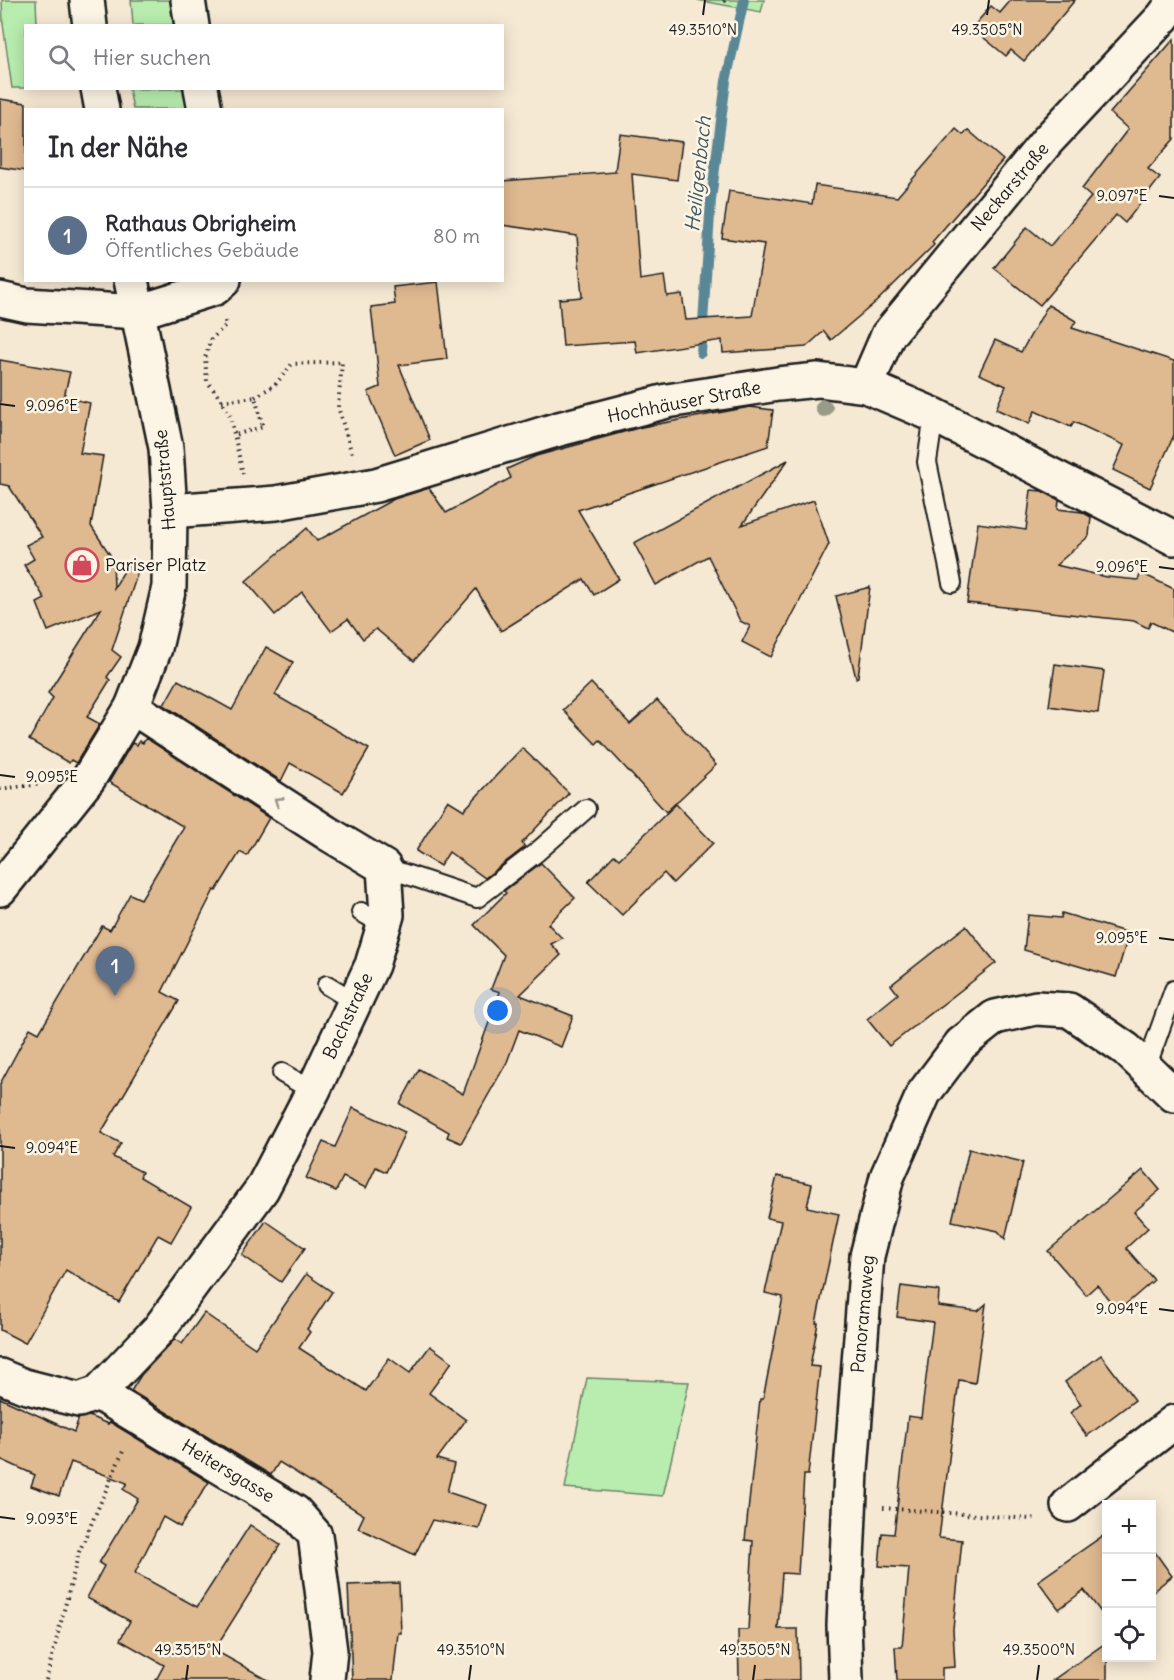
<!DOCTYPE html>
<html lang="de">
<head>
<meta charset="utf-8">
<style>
  :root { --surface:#fff; --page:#f7f7f7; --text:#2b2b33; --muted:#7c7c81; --line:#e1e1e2; --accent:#d1495b }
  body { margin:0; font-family:Delius,sans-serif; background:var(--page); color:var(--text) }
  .controls { position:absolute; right:18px; bottom:18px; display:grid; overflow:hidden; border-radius:0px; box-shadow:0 3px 15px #0003 }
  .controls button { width:54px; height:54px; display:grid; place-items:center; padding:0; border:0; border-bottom:2px solid var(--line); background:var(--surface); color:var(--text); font:30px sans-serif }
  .you { position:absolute; left:498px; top:1011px; width:21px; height:21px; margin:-15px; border:4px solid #fff; border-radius:50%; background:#1a73e8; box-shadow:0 0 0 9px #1a73e833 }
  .badge { display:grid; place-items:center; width:39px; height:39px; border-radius:50%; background:var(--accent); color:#fff; font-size:20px; font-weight:700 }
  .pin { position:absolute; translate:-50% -50px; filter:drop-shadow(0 2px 3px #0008) }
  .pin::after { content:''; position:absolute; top:32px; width:21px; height:18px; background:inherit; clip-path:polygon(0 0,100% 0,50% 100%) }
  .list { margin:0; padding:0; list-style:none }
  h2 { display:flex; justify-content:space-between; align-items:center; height:78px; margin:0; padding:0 24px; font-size:26px }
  h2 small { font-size:20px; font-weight:400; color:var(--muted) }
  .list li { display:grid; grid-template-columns:39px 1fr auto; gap:18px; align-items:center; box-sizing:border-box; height:96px; padding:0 24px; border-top:2px solid var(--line) }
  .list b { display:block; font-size:22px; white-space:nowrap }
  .list p { margin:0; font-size:20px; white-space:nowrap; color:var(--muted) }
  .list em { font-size:20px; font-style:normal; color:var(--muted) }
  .icon { flex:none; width:33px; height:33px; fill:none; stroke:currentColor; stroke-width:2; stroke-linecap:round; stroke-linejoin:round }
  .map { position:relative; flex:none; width:1174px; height:1680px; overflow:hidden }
  .search { position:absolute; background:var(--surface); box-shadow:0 3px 15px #0003; left:24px; top:24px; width:480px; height:66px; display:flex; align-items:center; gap:15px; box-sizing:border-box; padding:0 21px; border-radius:0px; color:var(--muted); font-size:22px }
  .panel { position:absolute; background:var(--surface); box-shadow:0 3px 15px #0003; left:24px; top:108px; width:480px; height:174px; border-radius:0px }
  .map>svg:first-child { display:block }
  .green { fill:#b8edaf; stroke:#6a8466; stroke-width:1.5 }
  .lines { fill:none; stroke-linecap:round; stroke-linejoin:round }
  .stream { stroke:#5a8795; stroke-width:10 }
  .building { fill:#dfb990; stroke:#1c1c1c; stroke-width:1.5 }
  .service-casing { stroke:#1c1c1c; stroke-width:22 }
  .minor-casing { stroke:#1c1c1c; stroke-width:38 }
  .secondary-casing { stroke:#1c1c1c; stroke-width:38 }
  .path { stroke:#1c1c1c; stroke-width:4; stroke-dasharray:1.5 4.5; stroke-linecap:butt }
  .service { stroke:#fcf5e5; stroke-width:18 }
  .minor { stroke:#fcf5e5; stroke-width:33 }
  .secondary { stroke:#fcf5e5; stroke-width:33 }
  .tree { fill:#989b87 }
  .oneway { stroke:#97938b }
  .ticks { fill:none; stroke:#1c1c1c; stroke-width:2 }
  .labels { text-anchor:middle; stroke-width:5; stroke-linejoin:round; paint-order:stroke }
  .street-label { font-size:18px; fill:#1c1c1c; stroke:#fcf5e5 }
  .poi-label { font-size:18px; fill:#1c1c1c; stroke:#fcf5e5; text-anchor:start }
  .water-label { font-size:20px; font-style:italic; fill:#405a62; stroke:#fcf5e5 }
  .ticks-label { font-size:15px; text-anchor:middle; fill:#1c1c1c; stroke:#fcf5e5; stroke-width:5; stroke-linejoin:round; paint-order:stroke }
</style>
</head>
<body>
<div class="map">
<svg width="1174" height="1680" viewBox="0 0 1174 1680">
  <rect width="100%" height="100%" fill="#f6e9d4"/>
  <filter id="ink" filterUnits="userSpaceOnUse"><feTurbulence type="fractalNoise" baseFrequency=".0167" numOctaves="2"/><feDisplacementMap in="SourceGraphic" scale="12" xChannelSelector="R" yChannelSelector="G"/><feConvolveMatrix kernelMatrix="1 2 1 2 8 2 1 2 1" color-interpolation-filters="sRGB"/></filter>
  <g filter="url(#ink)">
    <g class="green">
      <polygon points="2,0 36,0 37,24 26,26 25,88 12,88 3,24"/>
      <polygon points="131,0 171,0 174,25 133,25"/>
      <polygon points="697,0 764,0 761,12"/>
      <polygon points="129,89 186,89 190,109 133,109"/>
      <polygon points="587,1378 689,1382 663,1496 565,1488"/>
    </g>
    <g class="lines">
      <polyline class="stream" points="701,353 711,200 726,81 744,0"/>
    </g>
    <g class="building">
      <polygon points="1011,0 1075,0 1024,61 1011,50 1006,56 972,28 991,6 1000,13"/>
      <polygon points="1174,39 1174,139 1148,169 1160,178 1125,223 1116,215 1040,305 994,268 1027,227 1050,246 1091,197 1082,189 1128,129 1110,113"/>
      <polygon points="0,99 26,103 26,171 0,167"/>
      <polygon points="956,129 963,135 968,130 1003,160 932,242 934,245 877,301 831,340 824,331 806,347 723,353 722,340 637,353 635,341 563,346 559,299 582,297 577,236 502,225 502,181 616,172 615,171 620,134 682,142 677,180 632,174 640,280 664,276 667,296 682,294 686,320 752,316 764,244 722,238 729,191 812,204 815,185 897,197"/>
      <polygon points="438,282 447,359 399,365 430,440 395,455 368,392 380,387 371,307 395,304 393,287"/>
      <polygon points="1048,305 1076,321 1072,328 1174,361 1174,435 1150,488 1113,470 1124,445 1074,422 1071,427 1035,411 1029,424 996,409 1006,386 979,374 995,340 1021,352"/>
      <polygon points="0,360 70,372 64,397 90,403 80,453 103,456 91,526 113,559 114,588 130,561 140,566 112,650 121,657 107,677 110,680 87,717 100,724 76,763 71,760 69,763 29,740 53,698 48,693 101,609 48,631 37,603 45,599 24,565 34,559 26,545 42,537 9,486 0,484"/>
      <polygon points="750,407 773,410 768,446 578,510 619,579 594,595 584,579 501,631 476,589 414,661 376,629 363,639 348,619 331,631 302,592 275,615 246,581 307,528 317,541 394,499 429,488 446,513 511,478 507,469 536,456 642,427"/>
      <polygon points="788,460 742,525 814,500 829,544 771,657 742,642 750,626 740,621 708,556 656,585 634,543"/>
      <polygon points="1031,490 1042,491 1059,500 1058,509 1082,512 1091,517 1089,536 1056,565 1107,577 1138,580 1141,573 1174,589 1174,633 1151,622 1148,628 1134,621 967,603 978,523 1026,530"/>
      <polygon points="870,587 858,677 856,678 836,596"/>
      <polygon points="266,647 293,662 275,695 369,749 343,793 290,763 281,781 164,705 178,680 232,710"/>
      <polygon points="1055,664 1104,671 1098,713 1049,706"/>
      <polygon points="591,683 630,724 657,700 716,765 666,812 600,740 596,744 563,710"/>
      <polygon points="146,738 269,818 247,856 240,852 216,891 214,890 162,992 179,1001 101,1133 121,1143 113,1157 142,1172 140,1177 191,1207 171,1242 158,1235 119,1302 66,1270 25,1343 0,1330 0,1084 30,1028 39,1033 102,926 110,930 130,894 141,899 184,827 109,782 132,743 137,745 139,741 143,743"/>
      <polygon points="522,748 569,793 522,843 525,847 485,878 449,852 440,866 416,851 448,800 464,810"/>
      <polygon points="676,804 713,843 673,883 664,873 622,915 588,882 614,855 619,859"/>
      <polygon points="541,863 575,898 548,924 562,938 551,944 561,955 520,995 573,1016 561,1047 519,1030 507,1062 461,1143 447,1137 449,1132 400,1104 419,1069 463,1094 500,992 491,989 504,955 474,925 506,893 504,891"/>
      <polygon points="1062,913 1129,933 1116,977 1024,950 1028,915 1061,918"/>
      <polygon points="966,926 996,963 889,1046 867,1019 898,994 891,985"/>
      <polygon points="353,1108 405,1132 386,1172 376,1167 366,1188 343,1177 336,1191 306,1178 323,1142 335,1147"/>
      <polygon points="969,1149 1023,1162 1005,1239 998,1231 952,1221"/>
      <polygon points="1143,1170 1160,1190 1134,1212 1148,1228 1126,1248 1154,1280 1118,1311 1097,1285 1086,1295 1048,1251"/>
      <polygon points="777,1176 812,1184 807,1207 839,1214 816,1323 818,1323 810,1366 820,1367 808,1475 804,1475 798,1574 782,1573 778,1629 798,1629 799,1680 739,1680 738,1630 748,1630 753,1541 745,1540 760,1399 763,1399 783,1297 765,1293 781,1221 767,1218"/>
      <polygon points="266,1221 305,1248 281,1282 242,1255"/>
      <polygon points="306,1274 332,1292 307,1329 310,1332 299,1348 366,1391 389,1358 410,1373 430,1346 452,1362 429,1393 466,1420 437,1459 454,1464 447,1492 487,1505 479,1529 432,1520 415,1555 358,1528 364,1515 279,1462 271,1475 131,1391 141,1375 175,1339 182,1344 204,1313 255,1348"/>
      <polygon points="901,1286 939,1291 938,1306 978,1311 986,1304 975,1383 959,1380 939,1538 962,1540 953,1629 955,1667 942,1668 942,1680 897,1680 895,1647 902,1647 909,1568 879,1566 882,1533 894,1534 908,1416 921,1418 933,1322 897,1317"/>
      <polygon points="1101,1355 1135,1400 1087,1436 1070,1413 1081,1404 1065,1382"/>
      <polygon points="0,1398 74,1432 79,1418 89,1416 108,1424 110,1422 209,1482 180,1527 163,1517 135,1573 197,1607 250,1525 280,1545 214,1650 268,1680 156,1680 164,1665 120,1640 130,1621 87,1598 104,1566 99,1563 138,1499 123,1489 127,1483 71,1462 59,1496 31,1486 35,1475 0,1459"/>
      <polygon points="1107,1533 1107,1620 1084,1590 1059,1609 1038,1581"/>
      <polygon points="1152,1548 1172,1576 1152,1592"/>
      <polygon points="399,1583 401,1633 398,1633 393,1680 352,1680 348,1585"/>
      <polygon points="1107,1642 1107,1680 1053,1680"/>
    </g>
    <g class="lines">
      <defs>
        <g id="service">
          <polyline points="934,415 927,462 952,583"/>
          <polyline points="384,867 477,898 537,852 586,809"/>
          <polyline points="361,912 384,925"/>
          <polyline points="327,985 355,1002"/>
          <polyline points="1146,1068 1174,990"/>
          <polyline points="282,1073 313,1091"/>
        </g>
        <g id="minor">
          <polyline points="188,0 192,26"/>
          <polyline points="201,88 205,110"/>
          <polyline points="0,299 27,305 138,312 215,288 224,280"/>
          <polyline points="866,386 888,335 1047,141 1163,17 1174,2"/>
          <polyline points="170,511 276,503 376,485 559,429 667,401 778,384 818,380 866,386 934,415 1174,538"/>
          <polyline points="0,1376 24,1386 79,1400 98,1393 159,1329 262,1189 313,1091 372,965 387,915 384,867 327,833 132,707"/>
          <polyline points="98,1393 295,1512 315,1535 330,1651 327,1680"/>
          <polyline points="1068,1505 1174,1422"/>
          <polyline points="846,1680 844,1625 851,1471 867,1256 887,1177 924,1093 961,1044 995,1017 1036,1008 1069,1010 1126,1049 1174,1095"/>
        </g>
        <g id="secondary">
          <polyline points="87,0 90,26"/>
          <polyline points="98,88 102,110"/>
          <polyline points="0,889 89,778 132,707 155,648 169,587 170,511 166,448 131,280"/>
        </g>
      </defs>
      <use href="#service" class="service-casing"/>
      <use href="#minor" class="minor-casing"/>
      <use href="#secondary" class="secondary-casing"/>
      <g class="path">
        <polyline points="724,2 725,0"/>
        <polyline points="225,321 226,325 211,339 205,358 207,381 222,401 230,416 243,474"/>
        <polyline points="255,397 275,385 292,364 342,362 338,407 353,457"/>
        <polyline points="222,401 255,397 263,427 234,435"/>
        <polyline points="0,789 41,784"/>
        <polyline points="883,1508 1031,1519 1037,1517"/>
        <polyline points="46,1680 79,1552 124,1449"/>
      </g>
      <use href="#service" class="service"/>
      <use href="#minor" class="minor"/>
      <use href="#secondary" class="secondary"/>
    </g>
    <circle class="tree" cx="824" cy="408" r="9"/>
    <defs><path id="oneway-chevron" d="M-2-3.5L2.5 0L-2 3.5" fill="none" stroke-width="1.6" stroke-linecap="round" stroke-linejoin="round" transform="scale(1.5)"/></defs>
    <use class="oneway" href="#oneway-chevron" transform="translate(278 801) rotate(-147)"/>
  </g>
  <path class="ticks" d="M 703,15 L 705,0M 987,15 L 989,0M 1159,196 L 1174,198M 0,404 L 15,406M 1159,567 L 1174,569M 0,775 L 15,777M 1159,938 L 1174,940M 0,1146 L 15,1148M 1159,1309 L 1174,1311M 0,1517 L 15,1519M 186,1680 L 188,1665M 469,1680 L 471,1665M 753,1680 L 755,1665M 1037,1680 L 1039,1665"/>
  <defs>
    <symbol id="shop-ring" viewBox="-11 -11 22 22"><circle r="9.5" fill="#fcf5e5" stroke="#d1495b" stroke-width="1.5"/><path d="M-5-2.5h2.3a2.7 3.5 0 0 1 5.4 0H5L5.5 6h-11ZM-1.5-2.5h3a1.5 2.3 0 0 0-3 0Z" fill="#d1495b"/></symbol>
  </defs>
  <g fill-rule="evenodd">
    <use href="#shop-ring" x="63" y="546" width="38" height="38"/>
  </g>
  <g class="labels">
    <g class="street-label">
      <text transform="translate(1010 187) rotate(-50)" y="6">Neckarstraße</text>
      <text transform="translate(684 402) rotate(-11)" y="6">Hochhäuser Straße</text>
      <text transform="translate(165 480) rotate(-95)" y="6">Hauptstraße</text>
      <text transform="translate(348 1016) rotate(-65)" y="6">Bachstraße</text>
      <text transform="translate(863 1314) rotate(-85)" y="6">Panoramaweg</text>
      <text transform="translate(228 1471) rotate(31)" y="6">Heitersgasse</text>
    </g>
    <g class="poi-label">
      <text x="105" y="571">Pariser Platz</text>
    </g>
    <g class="water-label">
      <text transform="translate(698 174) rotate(-84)" y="7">Heiligenbach</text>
    </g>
  </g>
  <g class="ticks-label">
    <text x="703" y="35">49.3510°N</text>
    <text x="987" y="35">49.3505°N</text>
    <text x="1122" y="201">9.097°E</text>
    <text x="52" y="411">9.096°E</text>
    <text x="1122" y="572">9.096°E</text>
    <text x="52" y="782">9.095°E</text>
    <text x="1122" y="943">9.095°E</text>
    <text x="52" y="1153">9.094°E</text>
    <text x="1122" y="1314">9.094°E</text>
    <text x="52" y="1524">9.093°E</text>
    <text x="188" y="1655">49.3515°N</text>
    <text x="471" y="1655">49.3510°N</text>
    <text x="755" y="1655">49.3505°N</text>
    <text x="1039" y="1655">49.3500°N</text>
  </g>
</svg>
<div class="controls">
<button>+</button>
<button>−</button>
<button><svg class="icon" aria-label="locate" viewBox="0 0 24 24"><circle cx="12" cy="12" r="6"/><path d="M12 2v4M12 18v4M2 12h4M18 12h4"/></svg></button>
</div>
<div class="you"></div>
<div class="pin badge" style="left:115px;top:996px;background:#5c6f8a">1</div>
<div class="search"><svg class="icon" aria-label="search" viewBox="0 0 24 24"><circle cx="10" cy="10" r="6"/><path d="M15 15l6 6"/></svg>Hier suchen</div>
<section class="panel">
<h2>In der Nähe<small></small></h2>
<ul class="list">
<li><span class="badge" style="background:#5c6f8a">1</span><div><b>Rathaus Obrigheim</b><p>Öffentliches Gebäude</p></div><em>80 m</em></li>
</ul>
</section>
</div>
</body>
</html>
